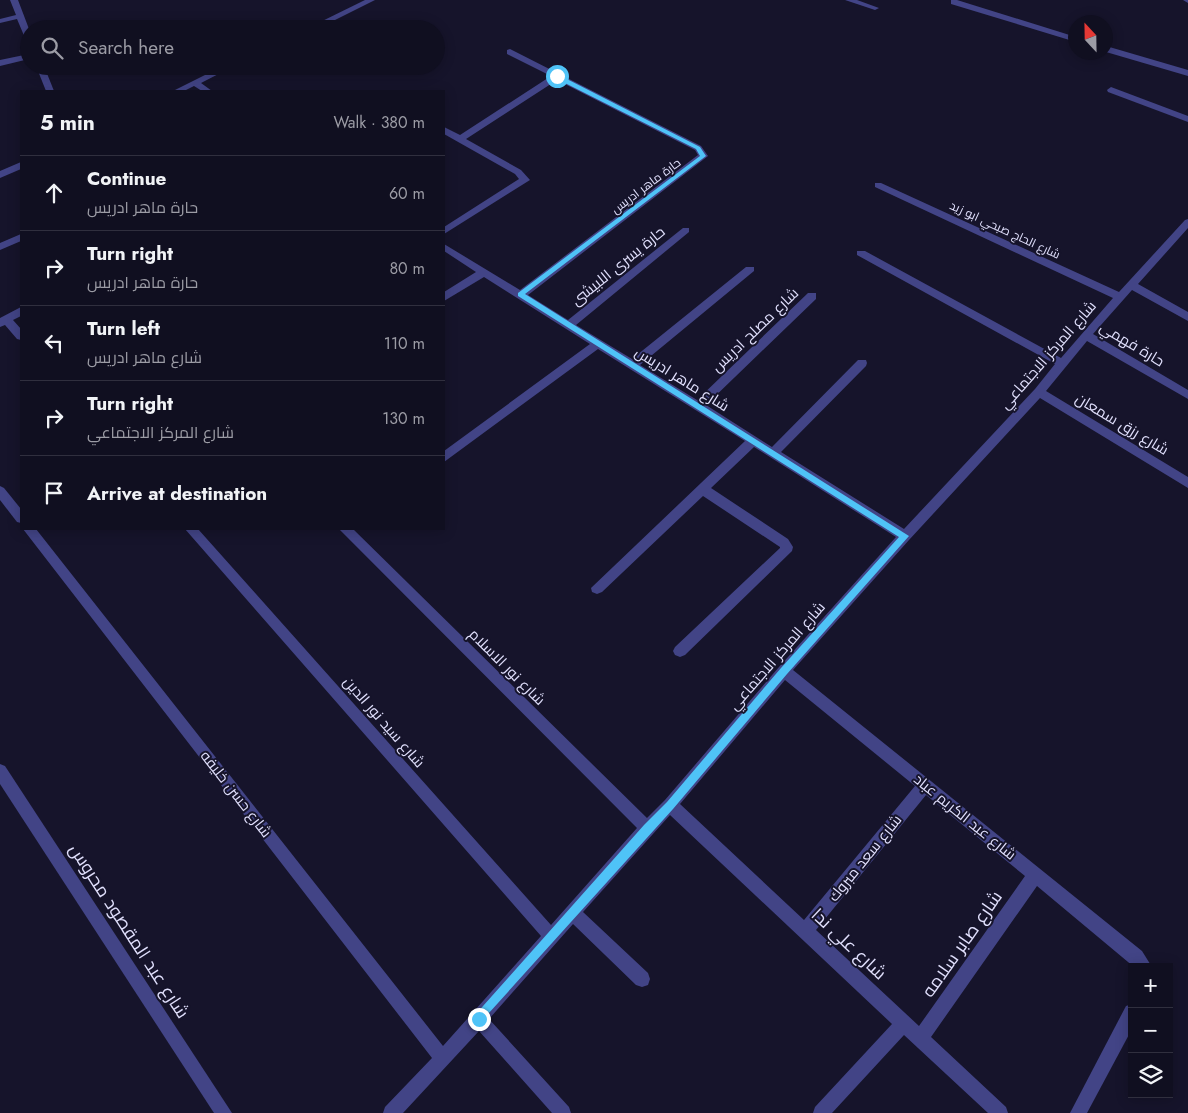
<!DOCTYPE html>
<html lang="en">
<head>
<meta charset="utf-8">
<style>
  :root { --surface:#100f20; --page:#1e1d2d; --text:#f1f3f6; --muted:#9c9ca5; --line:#302f3e }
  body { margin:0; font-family:Jost,Cairo,sans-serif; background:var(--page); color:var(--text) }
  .controls { position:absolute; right:15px; bottom:15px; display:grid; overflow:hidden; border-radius:0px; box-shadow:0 2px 12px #0003 }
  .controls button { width:45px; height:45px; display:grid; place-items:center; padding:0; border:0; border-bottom:1px solid var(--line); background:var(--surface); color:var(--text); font:25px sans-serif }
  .compass { position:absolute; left:1068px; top:15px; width:45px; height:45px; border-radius:50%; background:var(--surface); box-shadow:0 2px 12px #0003; rotate:338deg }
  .stop { position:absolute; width:15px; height:15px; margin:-11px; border:4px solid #4fc3f7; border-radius:50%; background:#fff }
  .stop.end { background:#4fc3f7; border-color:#fff; box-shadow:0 1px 5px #0008 }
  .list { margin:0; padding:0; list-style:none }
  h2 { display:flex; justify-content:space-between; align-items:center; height:65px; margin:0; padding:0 20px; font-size:21px }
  h2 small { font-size:16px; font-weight:400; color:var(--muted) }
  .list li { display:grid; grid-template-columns:32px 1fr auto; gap:15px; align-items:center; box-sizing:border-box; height:75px; padding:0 20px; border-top:1px solid var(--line) }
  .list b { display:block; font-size:19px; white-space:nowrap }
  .list p { margin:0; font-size:16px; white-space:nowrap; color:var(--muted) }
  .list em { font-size:16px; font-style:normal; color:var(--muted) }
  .icon { flex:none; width:28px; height:28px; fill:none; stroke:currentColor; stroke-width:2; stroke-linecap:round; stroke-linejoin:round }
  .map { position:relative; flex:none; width:1188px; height:1113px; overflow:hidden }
  .search { position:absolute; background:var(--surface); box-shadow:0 2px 12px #0003; left:20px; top:20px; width:425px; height:55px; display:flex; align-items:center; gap:12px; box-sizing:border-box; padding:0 18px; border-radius:28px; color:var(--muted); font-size:19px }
  .panel { position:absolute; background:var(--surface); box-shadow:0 2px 12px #0003; left:20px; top:90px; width:425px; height:440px; border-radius:0px }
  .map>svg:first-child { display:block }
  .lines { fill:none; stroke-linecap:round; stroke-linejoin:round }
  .street { fill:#424486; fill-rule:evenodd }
  .route { fill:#4fc3f7 }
  .labels { text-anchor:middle; stroke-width:4; stroke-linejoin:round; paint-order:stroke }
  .far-street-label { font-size:12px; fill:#e1e0fd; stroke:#16142b }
  .street-label { font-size:15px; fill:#e1e0fd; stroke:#16142b }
  .near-street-label { font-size:18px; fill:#e1e0fd; stroke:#16142b }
</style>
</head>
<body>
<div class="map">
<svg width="1188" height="1113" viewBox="0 0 1188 1113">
  <rect width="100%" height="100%" fill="#16142b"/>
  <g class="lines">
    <g class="street">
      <polygon points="10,0 18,0 29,29 29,40 25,38 17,19 0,23 0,19 16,15"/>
      <polygon points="365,0 375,0 317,29 306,29"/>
      <polygon points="845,0 857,0 879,8 875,10"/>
      <polygon points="951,0 957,0 1076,37 1076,42 951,4"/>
      <polygon points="1183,0 1188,0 1188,3"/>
      <polygon points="1106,46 1188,70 1188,76 1106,52"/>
      <path d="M 510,49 L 701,146 L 708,156 L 528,295 L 568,320 L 683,228 L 689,228 L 689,232 L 576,325 L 632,359 L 746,267 L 754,267 L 754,271 L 640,365 L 697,400 L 808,293 L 816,293 L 816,299 L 706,405 L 772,447 L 858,360 L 866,360 L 867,363 L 866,366 L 781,452 L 904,529 L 1035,389 L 1055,364 L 857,255 L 857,251 L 865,251 L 1061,358 L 1113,298 L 875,187 L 875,183 L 881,183 L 1119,292 L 1185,220 L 1188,219 L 1188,228 L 1138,284 L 1188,312 L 1188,321 L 1132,290 L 1093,334 L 1188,390 L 1188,399 L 1087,341 L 1046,391 L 1188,477 L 1188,488 L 1040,398 L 909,540 L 793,670 L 1142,951 L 1152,967 L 1134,967 L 1037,886 L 931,1037 L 1006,1107 L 1008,1113 L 988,1113 L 904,1035 L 832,1113 L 813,1113 L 815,1107 L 892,1024 L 670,815 L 583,912 L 648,973 L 650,979 L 648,985 L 642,987 L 636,985 L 573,924 L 489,1019 L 569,1107 L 571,1113 L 552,1113 L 479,1031 L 403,1113 L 383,1113 L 385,1107 L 432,1058 L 23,529 L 36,529 L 443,1046 L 541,936 L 185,529 L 198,529 L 551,925 L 637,828 L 339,529 L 353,529 L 647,818 L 665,800 L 779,667 L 896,537 L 754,447 L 711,488 L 788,539 L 793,547 L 792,551 L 685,655 L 680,657 L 675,655 L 673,651 L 675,647 L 780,548 L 780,547 L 703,496 L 602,592 L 597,594 L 592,592 L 591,588 L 745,441 L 598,349 L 444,462 L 444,451 L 590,344 L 484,277 L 444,301 L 444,292 L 476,272 L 444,251 L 444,244 L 520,290 L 698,155 L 695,150 L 557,80 L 466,139 L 521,170 L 530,180 L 444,234 L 444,227 L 519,179 L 515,174 L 444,134 L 444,127 L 460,135 L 551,76 L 507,54 L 507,50 ZM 785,680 L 915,786 L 804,920 L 680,804 ZM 926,795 L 1025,876 L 919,1026 L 816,930 Z"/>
      <polygon points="29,54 29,59 0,66 0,60"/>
      <polygon points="36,66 44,66 54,91 46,91"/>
      <polygon points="223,66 234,66 201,83 212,91 202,91 194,86 184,91 173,91"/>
      <polygon points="1111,87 1188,116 1188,122 1108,92 1107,90"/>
      <polygon points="21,162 21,169 0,178 0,171"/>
      <polygon points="21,234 21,241 0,250 0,243"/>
      <polygon points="21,307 21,316 13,320 21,329 21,340 17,339 5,325 0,327 0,318"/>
      <polygon points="0,486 4,488 21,509 21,523 17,522 0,500"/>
      <polygon points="0,764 5,766 232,1113 214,1113 0,784"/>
      <polygon points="1132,1004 1132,1029 1087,1113 1070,1113 1126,1006"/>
    </g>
  </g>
  <polygon class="route" points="555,75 559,75 700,147 706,156 525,294 909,536 787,674 673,809 479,1024 473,1019 475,1015 644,825 667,802 781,668 899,537 518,296 518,293 700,156 696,149 555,78"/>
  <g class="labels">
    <g class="far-street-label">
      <text transform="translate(646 186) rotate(-37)" y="4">حارة ماهر ادريس</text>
      <text transform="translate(1005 230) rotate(25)" y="4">شارع الحاج صبحي ابو زيد</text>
    </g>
    <g class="street-label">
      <text transform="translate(618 266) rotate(-39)" y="5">حارة يسرى اللبيشى</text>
      <text transform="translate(755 330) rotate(-44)" y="5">شارع مصلح ادريس</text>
      <text transform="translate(1132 344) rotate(31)" y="5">حارة فهمي</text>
      <text transform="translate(1048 355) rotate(-49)" y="5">شارع المركز الاجتماعي</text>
      <text transform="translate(682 379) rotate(32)" y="5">شارع ماهر ادريس</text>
      <text transform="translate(1122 424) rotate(31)" y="5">شارع رزق سمعان</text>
      <text transform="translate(777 656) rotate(-49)" y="5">شارع المركز الاجتماعي</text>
      <text transform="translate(507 667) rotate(45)" y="5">شارع نور الاسلام</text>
      <text transform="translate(384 722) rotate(49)" y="5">شارع سيد نور الدين</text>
      <text transform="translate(236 794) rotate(52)" y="5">شارع حسن خليفه</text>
      <text transform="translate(965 817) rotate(39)" y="5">شارع عبد الكريم عباد</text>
      <text transform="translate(865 858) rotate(-51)" y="5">شارع سعد مبروك</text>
    </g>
    <g class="near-street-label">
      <text transform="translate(129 931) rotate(57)" y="6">شارع عبد المقصود محروس</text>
      <text transform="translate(849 944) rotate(43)" y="6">شارع علي ندا</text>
      <text transform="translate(962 944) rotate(-55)" y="6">شارع صابر سلامه</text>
    </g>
  </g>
</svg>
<div class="controls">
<button>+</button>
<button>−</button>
<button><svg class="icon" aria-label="layers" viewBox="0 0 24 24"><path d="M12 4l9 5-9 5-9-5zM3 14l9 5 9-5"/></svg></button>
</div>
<svg class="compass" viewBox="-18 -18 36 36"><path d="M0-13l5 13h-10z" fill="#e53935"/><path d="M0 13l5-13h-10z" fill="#9c9ca5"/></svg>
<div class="stop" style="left:557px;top:76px"></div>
<div class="stop end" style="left:479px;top:1019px"></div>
<div class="search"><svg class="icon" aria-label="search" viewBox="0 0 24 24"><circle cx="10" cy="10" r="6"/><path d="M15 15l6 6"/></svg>Search here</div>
<section class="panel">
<h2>5 min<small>Walk · 380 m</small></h2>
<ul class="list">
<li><svg class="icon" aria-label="ahead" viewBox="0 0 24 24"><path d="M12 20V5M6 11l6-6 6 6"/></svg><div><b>Continue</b><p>حارة ماهر ادريس</p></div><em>60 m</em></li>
<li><svg class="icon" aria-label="right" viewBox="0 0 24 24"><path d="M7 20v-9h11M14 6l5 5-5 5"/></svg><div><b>Turn right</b><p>حارة ماهر ادريس</p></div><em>80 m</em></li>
<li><svg class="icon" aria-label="left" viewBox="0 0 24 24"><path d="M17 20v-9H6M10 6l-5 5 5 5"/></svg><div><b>Turn left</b><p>شارع ماهر ادريس</p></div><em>110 m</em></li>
<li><svg class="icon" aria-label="right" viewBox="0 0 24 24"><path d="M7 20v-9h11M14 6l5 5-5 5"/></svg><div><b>Turn right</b><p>شارع المركز الاجتماعي</p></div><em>130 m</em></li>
<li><svg class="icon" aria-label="arrive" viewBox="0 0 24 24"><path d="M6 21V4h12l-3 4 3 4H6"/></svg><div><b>Arrive at destination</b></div></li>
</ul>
</section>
</div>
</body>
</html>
